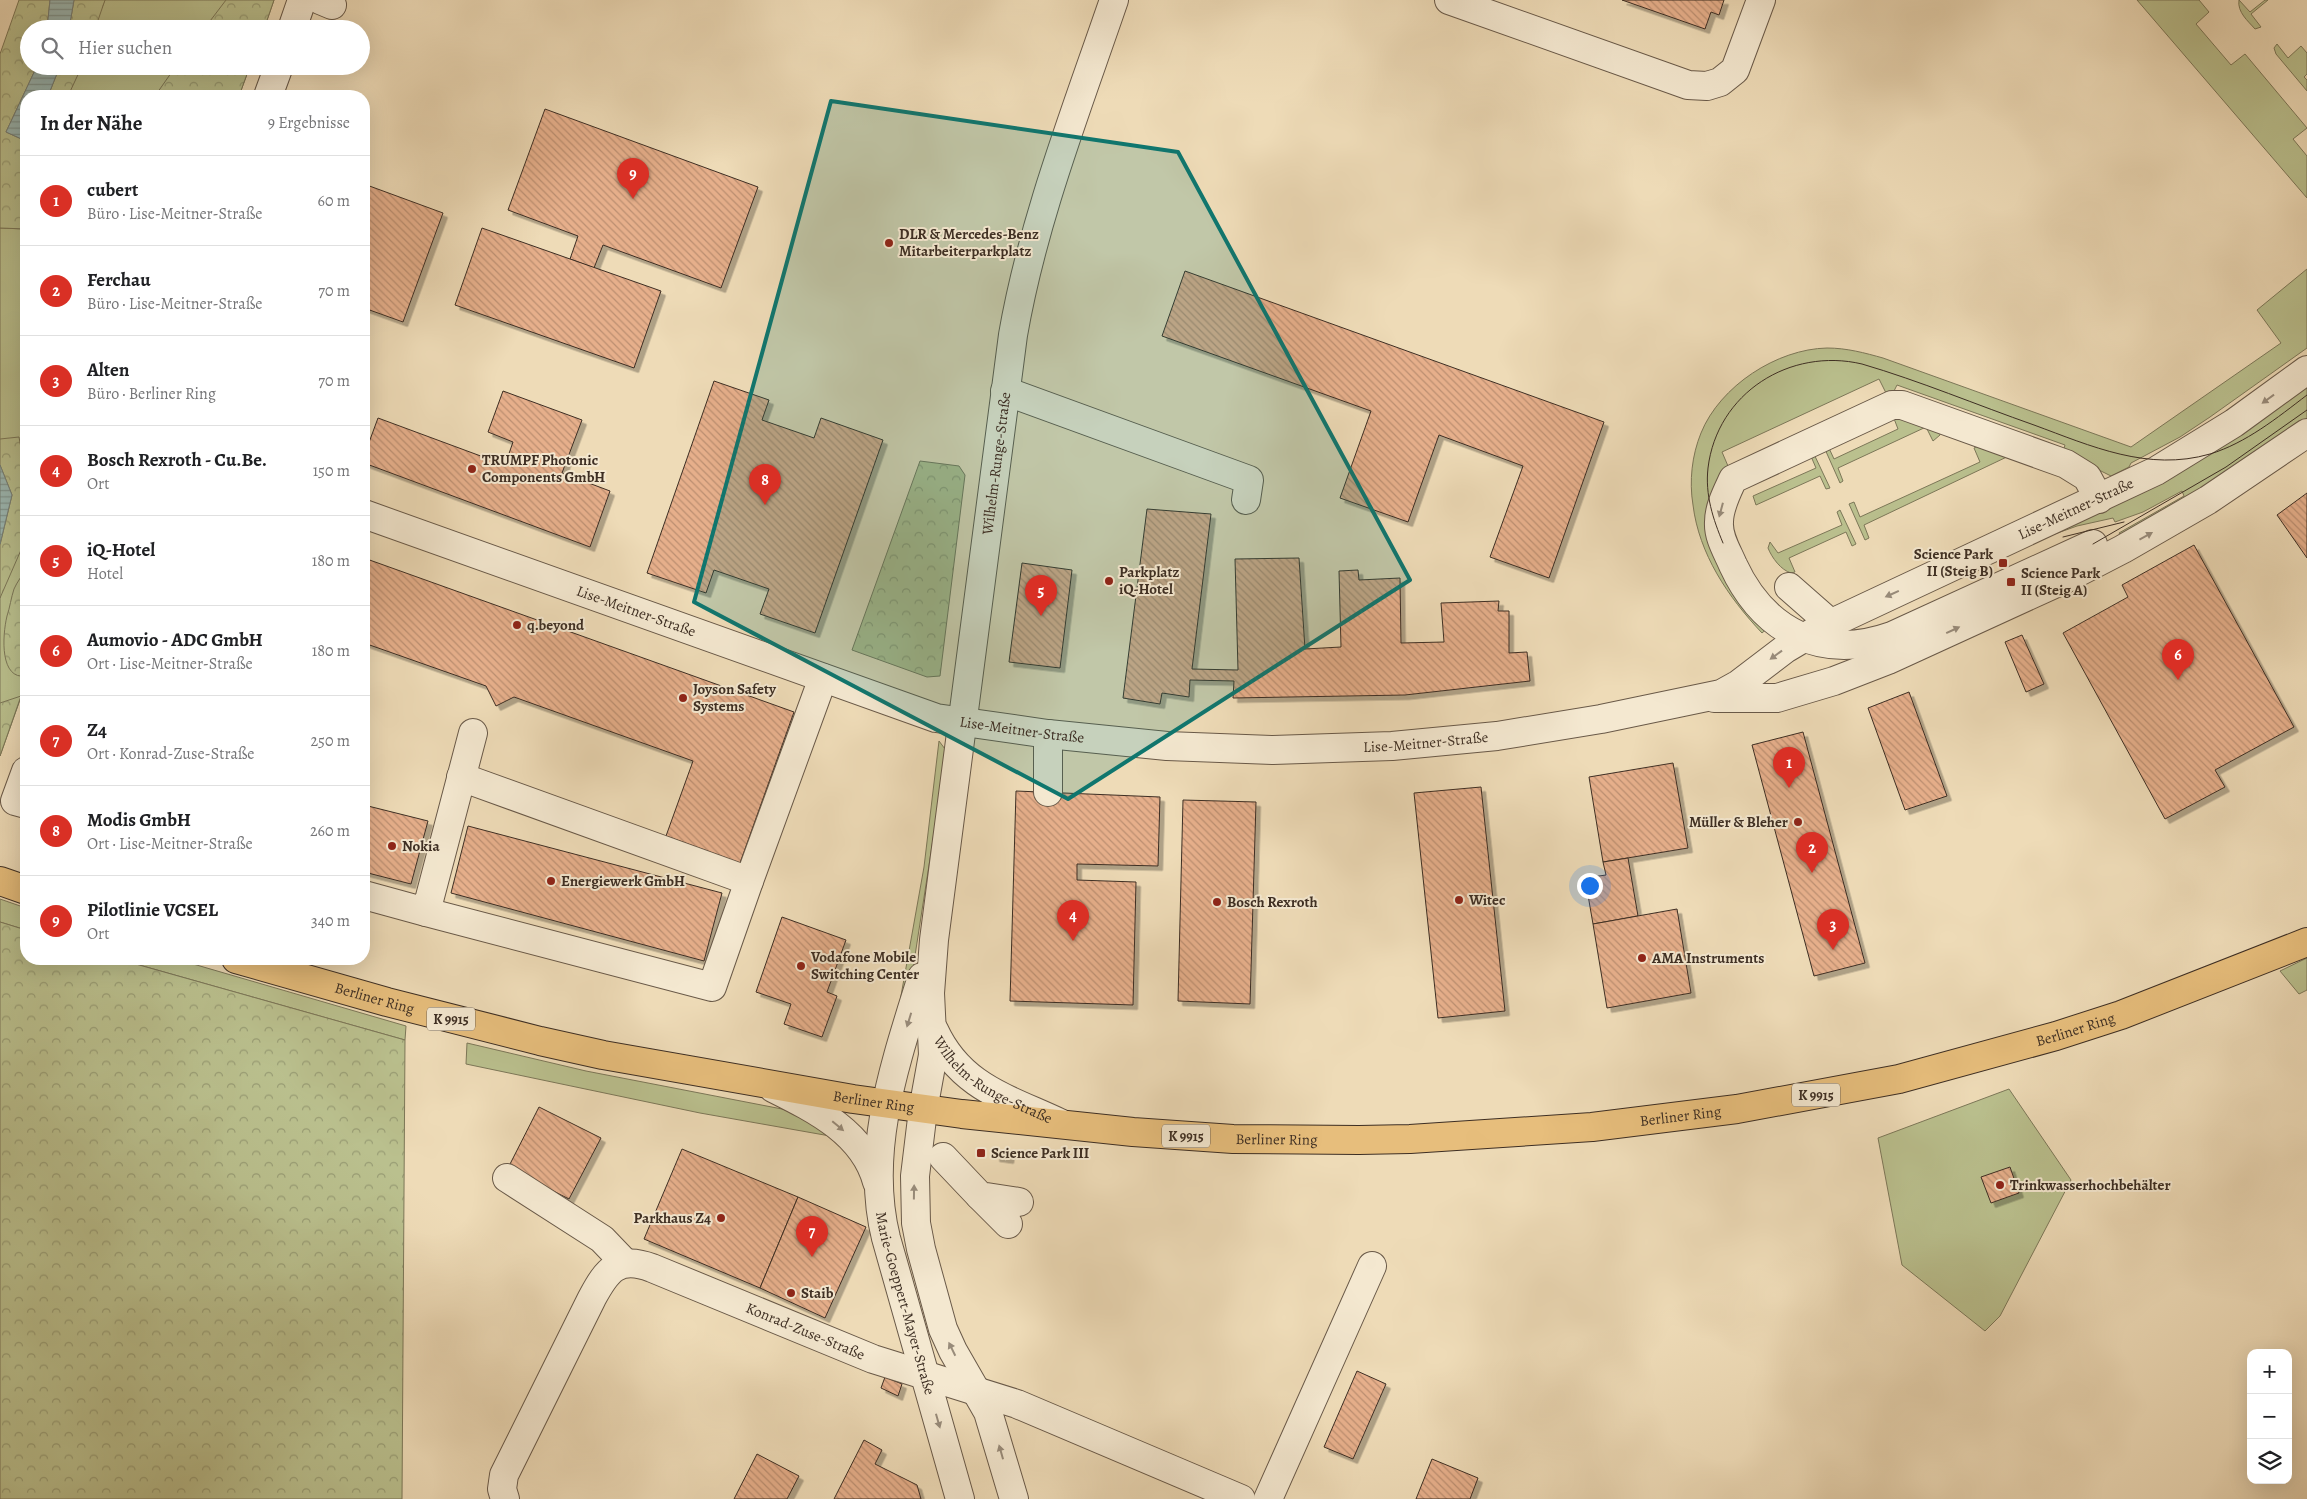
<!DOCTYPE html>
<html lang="de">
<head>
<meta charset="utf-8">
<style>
  :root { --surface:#fff; --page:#f6f6f6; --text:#202124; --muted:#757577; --line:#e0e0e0; --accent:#d93025 }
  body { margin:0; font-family:Alegreya,serif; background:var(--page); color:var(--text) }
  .controls { position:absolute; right:15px; bottom:15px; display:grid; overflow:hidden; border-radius:10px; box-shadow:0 5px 20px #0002 }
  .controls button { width:45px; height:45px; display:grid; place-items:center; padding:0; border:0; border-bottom:1px solid var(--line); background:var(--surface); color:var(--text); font:25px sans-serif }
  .you { position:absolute; left:1589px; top:885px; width:18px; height:18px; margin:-12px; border:4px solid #fff; border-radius:50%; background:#1a73e8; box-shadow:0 0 0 8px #1a73e833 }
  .badge { display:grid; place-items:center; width:32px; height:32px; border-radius:50%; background:var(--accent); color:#fff; font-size:16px; font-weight:700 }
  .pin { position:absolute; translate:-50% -41px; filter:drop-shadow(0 1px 2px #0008) }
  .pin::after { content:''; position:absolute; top:26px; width:18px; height:15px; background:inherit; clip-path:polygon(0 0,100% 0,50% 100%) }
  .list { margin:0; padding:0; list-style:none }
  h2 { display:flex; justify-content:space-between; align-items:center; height:65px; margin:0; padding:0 20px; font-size:21px }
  h2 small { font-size:16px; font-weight:400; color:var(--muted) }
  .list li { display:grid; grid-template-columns:32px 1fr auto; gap:15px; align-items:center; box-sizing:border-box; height:90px; padding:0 20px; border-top:1px solid var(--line) }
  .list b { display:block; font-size:19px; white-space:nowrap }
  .list p { margin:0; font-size:16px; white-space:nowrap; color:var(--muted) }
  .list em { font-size:16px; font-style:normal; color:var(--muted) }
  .icon { flex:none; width:28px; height:28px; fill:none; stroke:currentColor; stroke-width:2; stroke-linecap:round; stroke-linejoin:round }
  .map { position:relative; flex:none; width:2307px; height:1499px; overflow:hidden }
  .search { position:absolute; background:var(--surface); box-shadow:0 5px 20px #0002; left:20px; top:20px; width:350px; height:55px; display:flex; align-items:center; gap:12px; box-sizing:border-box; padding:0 18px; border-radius:28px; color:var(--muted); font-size:19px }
  .panel { position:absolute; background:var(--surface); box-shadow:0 5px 20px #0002; left:20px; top:90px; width:350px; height:875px; border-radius:20px }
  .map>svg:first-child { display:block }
  .grass { fill:#bac08e; stroke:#7c7758 }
  .forest { fill:url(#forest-crowns); stroke:#7c7758 }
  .water { fill:url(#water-rules); stroke:#75817b }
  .building { fill:url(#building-back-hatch); stroke:#3d2e23; filter:url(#shadow) }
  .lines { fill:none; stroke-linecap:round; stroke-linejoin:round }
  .minor-casing { stroke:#695948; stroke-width:30 }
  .major-casing { stroke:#3d2e23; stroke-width:30 }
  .minor { stroke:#f4e8d0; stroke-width:28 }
  .major { stroke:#e7be7c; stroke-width:28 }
  .tram { stroke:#3d2e23; stroke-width:1 }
  .oneway { fill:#988b7a }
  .marked { fill:#0f766e; fill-opacity:0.2; stroke:#0f766e; stroke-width:4; stroke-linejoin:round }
  .poi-dot { fill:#8f2418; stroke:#f4e8d0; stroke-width:2 }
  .labels { text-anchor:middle; stroke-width:4; stroke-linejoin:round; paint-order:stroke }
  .shield { fill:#f4e8d0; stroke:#746657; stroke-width:1 }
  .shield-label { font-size:14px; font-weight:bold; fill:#3d2e23 }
  .poi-label { font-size:15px; font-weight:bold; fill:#3d2e23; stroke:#f4e8d0; text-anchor:start }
  .street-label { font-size:15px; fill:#3d2e23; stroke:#f4e8d0 }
</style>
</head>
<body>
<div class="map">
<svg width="2307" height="1499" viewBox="0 0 2307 1499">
  <defs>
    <pattern id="forest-crowns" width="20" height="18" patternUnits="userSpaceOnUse" patternTransform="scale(1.25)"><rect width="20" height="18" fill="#bac08e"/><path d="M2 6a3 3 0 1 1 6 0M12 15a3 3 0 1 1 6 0" fill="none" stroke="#989c74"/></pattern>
    <pattern id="water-rules" width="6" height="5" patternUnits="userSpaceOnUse" patternTransform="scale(1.25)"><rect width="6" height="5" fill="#9bb9b5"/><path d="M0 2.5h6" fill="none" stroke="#809793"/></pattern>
    <pattern id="building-back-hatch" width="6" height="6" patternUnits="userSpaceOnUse" patternTransform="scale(1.25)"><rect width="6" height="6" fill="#e6af8b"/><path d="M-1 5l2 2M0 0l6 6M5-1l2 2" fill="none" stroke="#bc8f71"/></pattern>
    <filter id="shadow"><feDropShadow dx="4.5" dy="4.5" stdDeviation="0" flood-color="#0004"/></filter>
  </defs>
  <rect width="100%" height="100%" fill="#eedbb7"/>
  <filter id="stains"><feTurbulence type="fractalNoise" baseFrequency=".004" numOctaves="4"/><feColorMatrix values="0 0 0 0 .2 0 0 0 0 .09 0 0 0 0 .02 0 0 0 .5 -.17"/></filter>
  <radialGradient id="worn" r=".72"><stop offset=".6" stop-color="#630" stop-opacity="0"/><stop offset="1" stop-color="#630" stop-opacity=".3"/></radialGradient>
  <g class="grass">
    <polygon points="105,0 274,0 264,29 93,29"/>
    <polygon points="2137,0 2199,0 2209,12 2196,24 2231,65 2245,54 2307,128 2293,139 2307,156 2307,198"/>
    <path d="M 2239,0 L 2250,12 L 2265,0 L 2268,0 L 2251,14 L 2261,27 L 2255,29 C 2248,21 2237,12 2239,0 Z"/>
    <polygon points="2277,44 2288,58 2301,46 2307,53 2307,74 2304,77 2307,80 2307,91 2276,54 2274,48"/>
    <polygon points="78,66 250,66 239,96 66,96"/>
    <polygon points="0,228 26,229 26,683 0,756"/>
    <path d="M 2307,269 L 2307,348 L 2210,417 L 2180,437 L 2131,463 L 2129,467 L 2111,476 L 2063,452 L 2065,445 L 1897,385 L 1894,391 L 1886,393 L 1879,379 L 1722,452 L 1728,466 L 1725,469 L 1709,515 L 1770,626 L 1762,633 C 1728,597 1699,554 1693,505 C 1689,481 1692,455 1701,433 C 1720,386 1777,349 1827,348 C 1847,348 1865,353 1883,358 L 2131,447 L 2281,343 L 2257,310 Z"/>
    <polygon points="2307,386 2307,427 2121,536 2119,533 2184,496 2182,491 2143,512 2115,522 2113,518 2077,526 2052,535"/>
    <polygon points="1893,416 1940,431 1940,435 1933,441 1926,427 1838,468 1843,481 1840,483 1824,447 1828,446 1834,459 1898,429"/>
    <polygon points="1978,446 2013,454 1864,525 1869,538 1865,540 1849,504 1854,502 1860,517 1980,462 1974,448"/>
    <polygon points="1813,452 1830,488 1826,489 1820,476 1756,505 1753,496 1816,468 1810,454"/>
    <path d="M 1840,510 L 1856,544 L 1852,546 L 1846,532 L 1789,558 L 1795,572 L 1791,573 C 1781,570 1772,558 1768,548 L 1770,542 L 1778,553 L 1842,525 L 1837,512 Z"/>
    <polygon points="939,741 945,749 943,775 905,1020 897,1018 924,867"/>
    <polygon points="0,899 26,908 26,930 0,922"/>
    <polygon points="2307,958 2307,990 2299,994 2280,971"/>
    <polygon points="118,959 176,959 406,1026 405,1040"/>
    <polygon points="467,1043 586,1071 782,1109 796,1114 830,1136 700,1113 466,1064"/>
    <polygon points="2009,1089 2071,1180 2000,1316 1985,1331 1902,1265 1878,1138"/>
  </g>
  <g class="forest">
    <polygon points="19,0 50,0 47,29 29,29 29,66 37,66 6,132 26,141 26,229 0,228 0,54"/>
    <polygon points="74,0 105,0 95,29 69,29"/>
    <polygon points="226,0 274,0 264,29 204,29"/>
    <polygon points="60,66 82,66 68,96 48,96"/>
    <polygon points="176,66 250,66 239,96 155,96"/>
    <polygon points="19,437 26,476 21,550 0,598 0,545 12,495 0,465 0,439"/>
    <polygon points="920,461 959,466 965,475 940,676 927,677 852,650"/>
    <path d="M 26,569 L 26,676 C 0,680 2,637 7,616 C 10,607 11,598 14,589 C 17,582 22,576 26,569 Z"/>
    <polygon points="21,696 0,756 0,703"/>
    <polygon points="0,922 26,930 26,959 118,959 405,1040 402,1499 0,1499"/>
  </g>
  <g class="water">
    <polygon points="50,0 74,0 69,29 47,29"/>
    <polygon points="37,66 60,66 48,96 26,96 26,141 6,132"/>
    <polygon points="0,465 12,495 0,544"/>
  </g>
  <g class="building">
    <polygon points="1622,0 1724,0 1719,15 1711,12 1705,29"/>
    <polygon points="545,109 758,187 721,288 603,245 594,268 570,259 578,236 508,210"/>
    <polygon points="364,184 443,213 403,322 364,308"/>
    <polygon points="482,228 661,291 634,368 455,305"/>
    <polygon points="1185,271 1604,422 1549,578 1490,557 1523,466 1439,435 1408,522 1340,498 1371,411 1162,336"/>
    <polygon points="714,381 769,400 762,420 814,438 821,418 883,440 815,633 760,614 769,589 714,570 706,593 647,573"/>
    <polygon points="503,391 582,420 562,473 610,491 590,547 364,463 364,456 378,418 505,465 513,442 488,432"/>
    <polygon points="2307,493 2307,558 2277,515"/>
    <polygon points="1147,509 1211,514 1192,669 1238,670 1235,559 1299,558 1305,649 1341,647 1339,571 1358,570 1359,580 1400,578 1401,643 1444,642 1441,603 1499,601 1498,611 1509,611 1509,653 1527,652 1530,681 1405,695 1233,698 1234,681 1190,680 1189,697 1162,693 1160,704 1123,698"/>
    <polygon points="2194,545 2294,727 2215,770 2225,787 2165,819 2063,633 2128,597 2122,585"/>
    <polygon points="364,558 794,712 740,863 666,836 693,761 514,697 496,706 486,686 364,643"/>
    <polygon points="1022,563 1072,570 1060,668 1009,662"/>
    <polygon points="2022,635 2044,684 2026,692 2005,642"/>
    <polygon points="1909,692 1947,796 1905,810 1868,708"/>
    <polygon points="1803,732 1865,963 1814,976 1752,745"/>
    <polygon points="1673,763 1688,848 1603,862 1589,777"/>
    <polygon points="1481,787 1505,1011 1438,1018 1414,793"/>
    <polygon points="1016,791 1160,797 1158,866 1077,864 1077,880 1136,882 1133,1005 1010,1001"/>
    <polygon points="1183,800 1256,802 1250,1004 1178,1001"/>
    <polygon points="364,805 428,821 411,884 364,872"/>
    <polygon points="468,826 722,893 704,961 451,893"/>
    <polygon points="1628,858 1638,916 1593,924 1585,878 1606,875 1603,862"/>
    <polygon points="1677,909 1691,993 1607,1008 1593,924"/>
    <polygon points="782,917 846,940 827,992 837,996 822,1037 784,1024 791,1004 756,992"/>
    <polygon points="539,1107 601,1138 569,1199 508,1168"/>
    <polygon points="682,1149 798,1197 760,1288 644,1239"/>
    <polygon points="996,1152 1010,1153 1009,1159 995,1157"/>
    <polygon points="2010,1167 2019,1193 1991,1203 1981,1177"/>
    <polygon points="798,1197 866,1227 825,1318 760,1288"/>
    <polygon points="1357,1371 1386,1384 1353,1459 1324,1447"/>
    <polygon points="885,1377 902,1384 898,1396 881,1388"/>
    <polygon points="864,1440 882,1450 875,1464 917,1485 921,1499 834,1499"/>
    <polygon points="757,1454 799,1476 787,1499 734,1499"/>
    <polygon points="1432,1459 1478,1478 1470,1499 1416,1499"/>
  </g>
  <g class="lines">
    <defs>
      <g id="minor">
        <polyline points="320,0 332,5"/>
        <polyline points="1449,0 1688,85 1707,86 1720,82 1735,70 1761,0"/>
        <polyline points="292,29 302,0"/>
        <polyline points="268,96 279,66"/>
        <polyline points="1005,391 1249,480 1246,500"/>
        <path id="s1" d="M 364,514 L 936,718 L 1048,734 L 1167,746 L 1273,750 L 1392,746 L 1497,736 L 1601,719 L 1721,694 L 1739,684 L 1785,649 L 1817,630 L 2156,471 L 2234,423 L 2307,370"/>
        <path d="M 2093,544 L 1892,636 C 1822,661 1764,632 1733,565 C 1727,551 1718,537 1719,522 C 1719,507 1727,492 1733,479 L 1892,405 L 1902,405 L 2066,464 L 2087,477 L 2099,499"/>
        <polyline points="1789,587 1830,623 1836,639"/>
        <polyline points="1714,698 1777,698 1834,681 1888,660 2065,579 2123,549 2208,500 2307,433"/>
        <polyline points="26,771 15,801 26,804"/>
        <polyline points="461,777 749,881 823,678"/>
        <polyline points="1048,792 1048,734"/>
        <polyline points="364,895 426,912 473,733"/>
        <polyline points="426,912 712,987 749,881"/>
        <path id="s2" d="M 922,977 C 896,1061 864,1150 886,1238 L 960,1499"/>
        <path id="s3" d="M 934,1030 C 960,1087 1007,1098 1060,1123"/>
        <path d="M 773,1088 C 815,1109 864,1133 877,1182"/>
        <polyline points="943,1157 980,1196 1019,1202"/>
        <polyline points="507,1178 602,1239 625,1263"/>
        <polyline points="980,1196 1008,1224"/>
        <path id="s4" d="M 505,1499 L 502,1489 L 504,1475 L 592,1298 C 607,1270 618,1255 652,1268 L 873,1359 L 1017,1404 L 1241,1499"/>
        <path id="s5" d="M 1014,1499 L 988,1412 L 953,1351 L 943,1329 L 921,1249 L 916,1223 L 915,1176 L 923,1110 L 933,1055 L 930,993 L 934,940 L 1013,335 C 1033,220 1076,111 1114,0"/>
        <polyline points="1268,1499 1372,1266"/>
      </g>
      <g id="major">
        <polyline points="0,881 26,890"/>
        <path id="s6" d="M 236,959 L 387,1002 L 540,1041 L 603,1055 L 853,1099 L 962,1114 L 1133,1132 L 1233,1139 L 1359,1140 L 1410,1139 L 1592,1127 L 1737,1109 L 1899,1079 L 2056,1036 L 2121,1015 L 2307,942"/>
      </g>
    </defs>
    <use href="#minor" class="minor-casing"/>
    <use href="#major" class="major-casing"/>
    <use href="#minor" class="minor"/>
    <use href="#major" class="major"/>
    <g class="tram">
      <polyline points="2063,537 2124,522"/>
      <path d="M 1723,543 C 1713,519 1705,495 1708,468 C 1717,393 1790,347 1862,364 C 1920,381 1977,405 2034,425 C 2091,446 2148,472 2210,454 C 2246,443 2277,418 2307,395"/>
      <polyline points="2093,544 2226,467 2307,410"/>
    </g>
  </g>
  <defs><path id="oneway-solid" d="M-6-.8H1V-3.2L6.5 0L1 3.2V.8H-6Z" transform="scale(1.25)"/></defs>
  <g class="oneway">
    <use href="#oneway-solid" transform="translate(2268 399) rotate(144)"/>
    <use href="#oneway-solid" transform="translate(1721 510) rotate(105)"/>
    <use href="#oneway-solid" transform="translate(2146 536) rotate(-29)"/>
    <use href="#oneway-solid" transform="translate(1892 594) rotate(156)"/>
    <use href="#oneway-solid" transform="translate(1953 630) rotate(-25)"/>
    <use href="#oneway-solid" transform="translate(1776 655) rotate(144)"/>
    <use href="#oneway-solid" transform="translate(909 1020) rotate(107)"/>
    <use href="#oneway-solid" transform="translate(838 1126) rotate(40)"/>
    <use href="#oneway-solid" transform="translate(914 1192) rotate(-89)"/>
    <use href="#oneway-solid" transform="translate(952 1349) rotate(-116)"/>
    <use href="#oneway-solid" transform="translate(938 1421) rotate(74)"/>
    <use href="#oneway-solid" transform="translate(1001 1452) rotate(-106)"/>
  </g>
  <path class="marked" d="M 831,101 L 1178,152 L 1410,580 L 1068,799 L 694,602 Z"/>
  <g class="poi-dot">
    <circle cx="889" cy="243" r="5"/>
    <circle cx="472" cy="469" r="5"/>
    <rect x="1998" y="558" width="10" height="10" rx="2.5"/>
    <circle cx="1109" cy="581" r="5"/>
    <rect x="2006" y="577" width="10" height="10" rx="2.5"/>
    <circle cx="517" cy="625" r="5"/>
    <circle cx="683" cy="698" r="5"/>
    <circle cx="1798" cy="822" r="5"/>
    <circle cx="392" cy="846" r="5"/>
    <circle cx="551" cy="881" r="5"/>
    <circle cx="1459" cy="900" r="5"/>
    <circle cx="1217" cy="902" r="5"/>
    <circle cx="1642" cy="958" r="5"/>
    <circle cx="801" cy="966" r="5"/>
    <rect x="976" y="1148" width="10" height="10" rx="2.5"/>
    <circle cx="2000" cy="1185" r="5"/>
    <circle cx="721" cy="1218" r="5"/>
    <circle cx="791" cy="1293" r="5"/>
  </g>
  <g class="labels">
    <g class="shield">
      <rect x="427" y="1007.5" width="48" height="23" rx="4"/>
      <rect x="1792" y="1083.5" width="48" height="23" rx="4"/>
      <rect x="1162" y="1124.5" width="48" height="23" rx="4"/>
    </g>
    <g class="shield-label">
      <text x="451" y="1024">K 9915</text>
      <text x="1816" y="1100">K 9915</text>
      <text x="1186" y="1141">K 9915</text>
    </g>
    <g class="poi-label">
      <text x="899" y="239">DLR &amp; Mercedes-Benz<tspan x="899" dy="17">Mitarbeiterparkplatz</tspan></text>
      <text x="482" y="465">TRUMPF Photonic<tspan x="482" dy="17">Components GmbH</tspan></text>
      <text x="1993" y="559" text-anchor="end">Science Park<tspan x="1993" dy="17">II (Steig B)</tspan></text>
      <text x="1119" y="577">Parkplatz<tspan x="1119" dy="17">iQ-Hotel</tspan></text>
      <text x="2021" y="578">Science Park<tspan x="2021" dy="17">II (Steig A)</tspan></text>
      <text x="527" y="630">q.beyond</text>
      <text x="693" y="694">Joyson Safety<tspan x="693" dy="17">Systems</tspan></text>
      <text x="1788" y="827" text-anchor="end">Müller &amp; Bleher</text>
      <text x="402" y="851">Nokia</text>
      <text x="561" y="886">Energiewerk GmbH</text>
      <text x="1469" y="905">Witec</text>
      <text x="1227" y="907">Bosch Rexroth</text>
      <text x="811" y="962">Vodafone Mobile<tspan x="811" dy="17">Switching Center</tspan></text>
      <text x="1652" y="963">AMA Instruments</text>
      <text x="991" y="1158">Science Park III</text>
      <text x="2010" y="1190">Trinkwasserhochbehälter</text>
      <text x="711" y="1223" text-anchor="end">Parkhaus Z4</text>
      <text x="801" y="1298">Staib</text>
    </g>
    <g class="street-label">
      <text dy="5" stroke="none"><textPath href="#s5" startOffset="1060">Wilhelm-Runge-Straße</textPath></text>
      <text dy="5" stroke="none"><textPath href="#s1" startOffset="1800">Lise-Meitner-Straße</textPath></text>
      <text dy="5" stroke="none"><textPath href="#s1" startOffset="289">Lise-Meitner-Straße</textPath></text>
      <text dy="5" stroke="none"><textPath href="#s1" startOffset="694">Lise-Meitner-Straße</textPath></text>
      <text dy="5" stroke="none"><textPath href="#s1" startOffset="1099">Lise-Meitner-Straße</textPath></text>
      <text dy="5" stroke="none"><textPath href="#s6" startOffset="144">Berliner Ring</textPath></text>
      <text dy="5" stroke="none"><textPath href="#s6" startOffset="1869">Berliner Ring</textPath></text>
      <text dy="5" stroke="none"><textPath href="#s3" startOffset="80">Wilhelm-Runge-Straße</textPath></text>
      <text dy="5" stroke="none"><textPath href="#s6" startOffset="654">Berliner Ring</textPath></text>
      <text dy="5" stroke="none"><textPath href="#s6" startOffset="1464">Berliner Ring</textPath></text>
      <text dy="5" stroke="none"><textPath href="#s6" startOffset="1059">Berliner Ring</textPath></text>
      <text dy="5" stroke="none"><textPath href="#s2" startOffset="335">Marie-Goeppert-Mayer-Straße</textPath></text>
      <text dy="5" stroke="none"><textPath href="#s4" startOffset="465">Konrad-Zuse-Straße</textPath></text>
    </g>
  </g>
  <rect width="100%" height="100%" filter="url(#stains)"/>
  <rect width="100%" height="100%" fill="url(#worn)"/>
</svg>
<div class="controls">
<button>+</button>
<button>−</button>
<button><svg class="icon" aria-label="layers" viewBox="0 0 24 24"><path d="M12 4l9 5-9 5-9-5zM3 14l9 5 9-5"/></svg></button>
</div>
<div class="you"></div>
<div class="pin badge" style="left:1789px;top:788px">1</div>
<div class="pin badge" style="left:1812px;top:873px">2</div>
<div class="pin badge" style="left:1833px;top:950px">3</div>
<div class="pin badge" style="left:1073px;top:941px">4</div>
<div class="pin badge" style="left:1041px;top:616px">5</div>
<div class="pin badge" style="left:2178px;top:680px">6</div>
<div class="pin badge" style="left:812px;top:1257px">7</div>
<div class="pin badge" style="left:765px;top:505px">8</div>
<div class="pin badge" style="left:633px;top:199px">9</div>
<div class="search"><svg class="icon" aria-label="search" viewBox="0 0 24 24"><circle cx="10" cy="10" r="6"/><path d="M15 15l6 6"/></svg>Hier suchen</div>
<section class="panel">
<h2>In der Nähe<small>9 Ergebnisse</small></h2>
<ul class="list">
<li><span class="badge">1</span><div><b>cubert</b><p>Büro · Lise-Meitner-Straße</p></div><em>60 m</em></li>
<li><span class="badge">2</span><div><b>Ferchau</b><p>Büro · Lise-Meitner-Straße</p></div><em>70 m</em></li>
<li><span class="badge">3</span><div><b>Alten</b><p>Büro · Berliner Ring</p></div><em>70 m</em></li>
<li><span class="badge">4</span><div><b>Bosch Rexroth - Cu.Be.</b><p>Ort</p></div><em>150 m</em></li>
<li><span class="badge">5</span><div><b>iQ-Hotel</b><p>Hotel</p></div><em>180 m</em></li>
<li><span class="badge">6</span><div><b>Aumovio - ADC GmbH</b><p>Ort · Lise-Meitner-Straße</p></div><em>180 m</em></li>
<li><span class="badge">7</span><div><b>Z4</b><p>Ort · Konrad-Zuse-Straße</p></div><em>250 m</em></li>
<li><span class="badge">8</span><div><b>Modis GmbH</b><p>Ort · Lise-Meitner-Straße</p></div><em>260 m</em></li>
<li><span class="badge">9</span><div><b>Pilotlinie VCSEL</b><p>Ort</p></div><em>340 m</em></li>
</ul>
</section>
</div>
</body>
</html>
